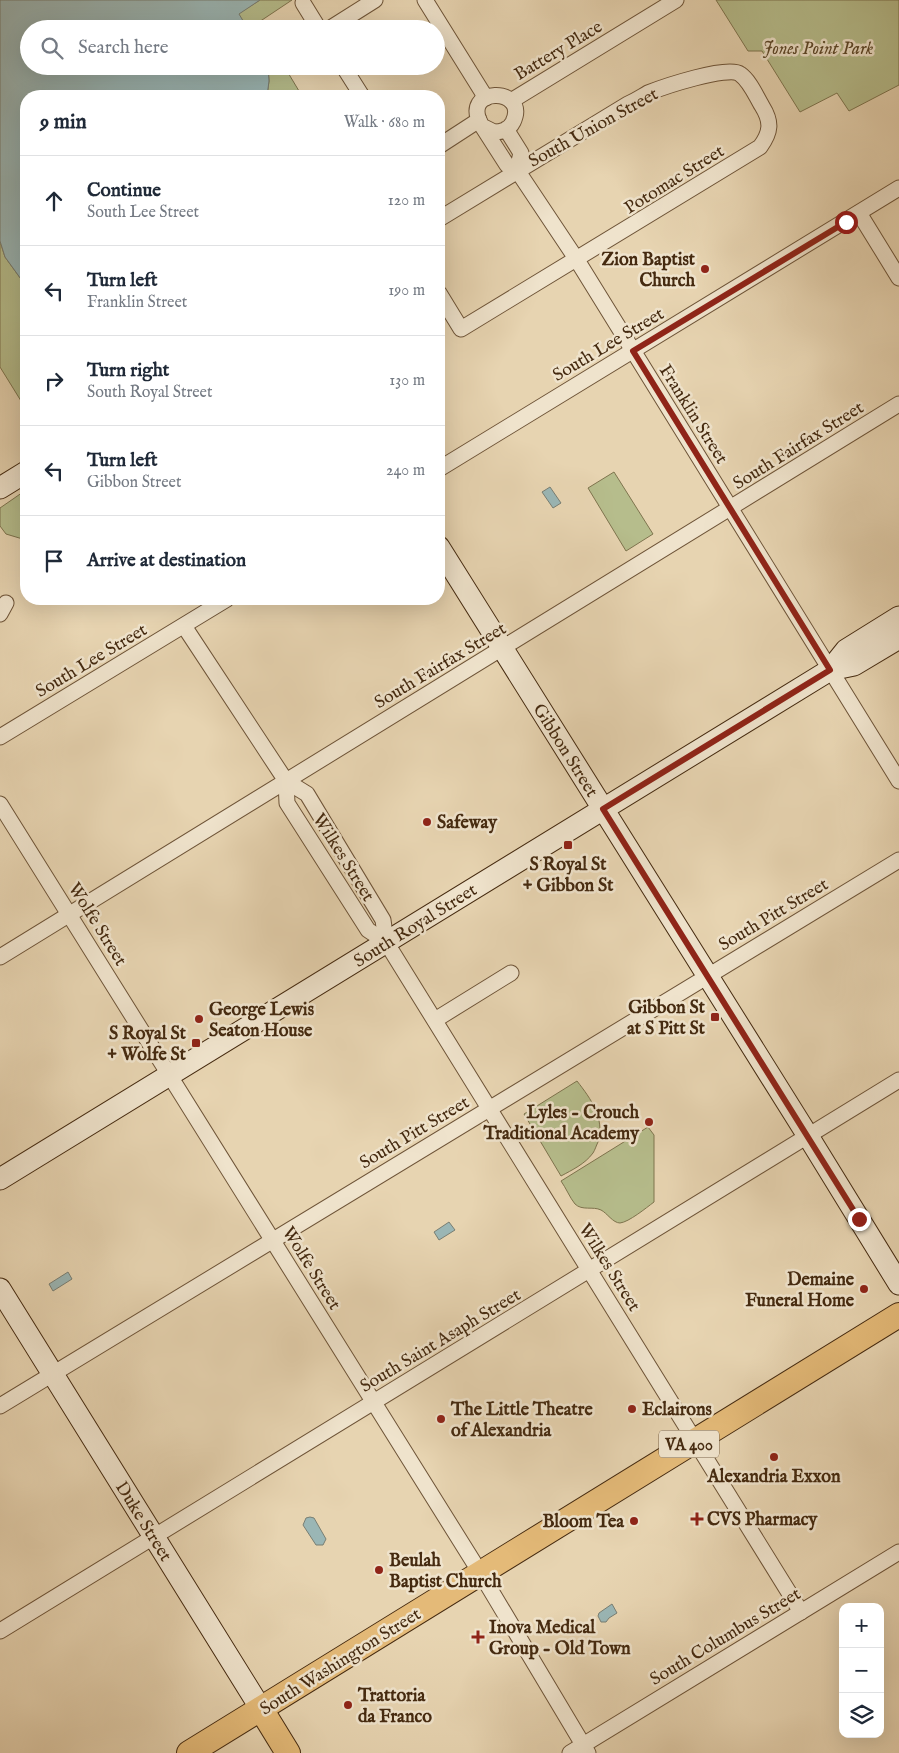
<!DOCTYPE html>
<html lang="en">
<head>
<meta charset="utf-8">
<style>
  :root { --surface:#fff; --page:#f6f6f7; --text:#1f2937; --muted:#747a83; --line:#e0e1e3 }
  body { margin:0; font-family:"IM FELL English",serif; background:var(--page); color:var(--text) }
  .controls { position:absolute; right:15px; bottom:15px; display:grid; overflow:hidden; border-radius:10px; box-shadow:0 5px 20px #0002 }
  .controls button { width:45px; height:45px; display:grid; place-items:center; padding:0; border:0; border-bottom:1px solid var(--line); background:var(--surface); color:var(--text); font:25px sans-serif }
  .stop { position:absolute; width:15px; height:15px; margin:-11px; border:4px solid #8f2418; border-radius:50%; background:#fff }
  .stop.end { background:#8f2418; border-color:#fff; box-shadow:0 1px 5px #0008 }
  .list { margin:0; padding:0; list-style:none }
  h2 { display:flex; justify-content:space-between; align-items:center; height:65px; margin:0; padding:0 20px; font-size:21px }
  h2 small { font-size:16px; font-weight:400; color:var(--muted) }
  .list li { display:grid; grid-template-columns:32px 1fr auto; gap:15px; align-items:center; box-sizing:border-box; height:90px; padding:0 20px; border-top:1px solid var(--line) }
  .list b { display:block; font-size:19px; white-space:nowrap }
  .list p { margin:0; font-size:16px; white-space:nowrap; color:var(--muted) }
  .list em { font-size:16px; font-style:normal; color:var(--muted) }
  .icon { flex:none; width:28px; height:28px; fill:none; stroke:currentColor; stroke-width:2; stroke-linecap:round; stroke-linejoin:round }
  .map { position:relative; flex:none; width:899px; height:1753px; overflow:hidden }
  .search { position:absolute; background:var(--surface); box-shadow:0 5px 20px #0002; left:20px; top:20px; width:425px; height:55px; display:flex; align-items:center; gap:12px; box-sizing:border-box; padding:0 18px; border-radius:28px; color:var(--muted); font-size:19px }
  .panel { position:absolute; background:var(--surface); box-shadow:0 5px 20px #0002; left:20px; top:90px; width:425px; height:515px; border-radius:20px }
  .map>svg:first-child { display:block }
  .green { fill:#b6bd8c; stroke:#7e744e }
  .water { fill:#9ab6b5; stroke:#787e73 }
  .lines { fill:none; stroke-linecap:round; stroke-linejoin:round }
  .street-casing { stroke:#6e5438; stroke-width:17 }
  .secondary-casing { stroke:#452a10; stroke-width:23 }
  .primary-casing { stroke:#452a10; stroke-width:26 }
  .street { stroke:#efe3cc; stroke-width:15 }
  .secondary { stroke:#efe3cc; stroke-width:21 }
  .primary { stroke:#e4ba78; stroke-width:24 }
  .route { stroke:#8f2418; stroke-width:6 }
  .poi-dot { fill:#8f2418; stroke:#efe3cc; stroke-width:2 }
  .labels { text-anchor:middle; stroke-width:5; stroke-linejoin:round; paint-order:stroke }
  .shield { fill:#efe3cc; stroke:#786248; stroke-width:1 }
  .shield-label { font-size:16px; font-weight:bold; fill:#452a10 }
  .park-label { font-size:18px; font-style:italic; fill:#5c4729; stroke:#efe3cc }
  .street-label { font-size:18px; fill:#452a10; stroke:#efe3cc }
  .poi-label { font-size:18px; font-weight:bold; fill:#452a10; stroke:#efe3cc; text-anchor:start }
</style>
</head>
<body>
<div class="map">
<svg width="899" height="1753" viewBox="0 0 899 1753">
  <rect width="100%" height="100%" fill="#e7d4b1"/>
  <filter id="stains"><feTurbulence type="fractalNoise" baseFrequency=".004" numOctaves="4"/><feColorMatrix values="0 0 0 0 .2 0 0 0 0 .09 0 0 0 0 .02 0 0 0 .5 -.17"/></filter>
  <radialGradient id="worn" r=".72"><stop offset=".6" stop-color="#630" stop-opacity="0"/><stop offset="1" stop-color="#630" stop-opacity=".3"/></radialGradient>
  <g class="green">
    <polygon points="260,0 292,0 259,22 263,29 248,29 238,14"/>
    <polygon points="716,0 899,0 899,85 849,111 837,93 800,112 762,51 748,51"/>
    <polygon points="268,66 284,66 302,96 267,96 269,81"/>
    <polygon points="0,241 5,257 26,286 26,409 0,367"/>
    <polygon points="614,472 653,534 626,551 588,488"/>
    <polygon points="26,490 26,540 6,534 0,526 0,508"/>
    <path d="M 577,1081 C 591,1099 605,1118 598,1142 C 596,1146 595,1150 593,1153 C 585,1164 572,1170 561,1176 L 524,1114 Z"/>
    <path d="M 648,1127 L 654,1135 L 654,1202 C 646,1208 629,1222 620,1223 C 613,1223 607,1213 601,1210 C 593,1206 582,1211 575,1204 C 570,1198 566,1188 561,1181 Z"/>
  </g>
  <g class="water">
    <polygon points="0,0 260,0 239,14 248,29 29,29 29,66 268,66 269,81 267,96 26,96 26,286 5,257 0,241"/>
    <polygon points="550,487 561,503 553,508 542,492"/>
    <polygon points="449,1222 455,1230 439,1240 434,1232"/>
    <polygon points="68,1272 72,1279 53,1291 49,1284"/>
    <polygon points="310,1517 314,1518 326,1539 323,1545 316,1545 303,1525 306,1518"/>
    <polygon points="612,1604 617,1613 609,1618 606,1622 601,1622 598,1616 599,1613"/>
  </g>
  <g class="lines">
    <defs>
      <g id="street">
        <polyline points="425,0 486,98"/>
        <polyline points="303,3 319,29"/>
        <polyline points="329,29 375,0"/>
        <polyline points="343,66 362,96"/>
        <polyline points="511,101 676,0"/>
        <path d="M 482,126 L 494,132 C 502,132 509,130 513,122 C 530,86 458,86 482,126 L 507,165 L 517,170 L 521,153 L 506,129"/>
        <polyline points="439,146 479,120"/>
        <polyline points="517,170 577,260 899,781"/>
        <polyline points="859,213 899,278"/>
        <path d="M 439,219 L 628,104 C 635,101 641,97 648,93 C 663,87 728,65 740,74 C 750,81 756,96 762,106 C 772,122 771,132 760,147 L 461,329 L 439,293"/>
        <polyline points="439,469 899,188"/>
        <polyline points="0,614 6,603"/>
        <polyline points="184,626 286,781 307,794 383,920 386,942 801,1612"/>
        <polyline points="0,737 227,599"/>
        <polyline points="286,781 287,803 368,930 386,942"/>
        <polyline points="0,804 481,1574 588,1753"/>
        <polyline points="0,957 899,404"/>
        <polyline points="435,1020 511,973"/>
        <polyline points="0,1406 899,860"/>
        <polyline points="0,1631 899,1080"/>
        <polyline points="570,1753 899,1552"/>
      </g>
      <g id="secondary">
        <polyline points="0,488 26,472"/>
        <polyline points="439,547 808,1136 899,1284"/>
        <polyline points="830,670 846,650 899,617"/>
        <polyline points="0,1179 830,670 854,665 899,638"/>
        <polyline points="0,1289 261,1709"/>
      </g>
      <g id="primary">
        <polyline points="261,1709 288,1753"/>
        <polyline points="189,1753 899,1315"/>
      </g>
    </defs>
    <use href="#street" class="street-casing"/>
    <use href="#secondary" class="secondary-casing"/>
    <use href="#primary" class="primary-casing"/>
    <use href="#street" class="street"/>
    <use href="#secondary" class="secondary"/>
    <use href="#primary" class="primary"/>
  </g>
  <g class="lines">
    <polyline class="route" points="846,222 633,351 830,670 603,809 859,1219"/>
  </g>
  <g class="poi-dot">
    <circle cx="705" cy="269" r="5"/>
    <circle cx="427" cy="822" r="5"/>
    <rect x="563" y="840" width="10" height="10" rx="2.5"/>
    <rect x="710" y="1012" width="10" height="10" rx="2.5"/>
    <circle cx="199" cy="1019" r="5"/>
    <rect x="191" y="1038" width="10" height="10" rx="2.5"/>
    <circle cx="649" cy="1122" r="5"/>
    <circle cx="864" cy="1289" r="5"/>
    <circle cx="632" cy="1409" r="5"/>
    <circle cx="441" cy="1419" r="5"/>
    <circle cx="774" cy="1457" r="5"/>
    <path d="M694.5 1511.5h5v5h5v5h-5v5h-5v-5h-5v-5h5z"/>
    <circle cx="634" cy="1521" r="5"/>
    <circle cx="379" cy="1570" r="5"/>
    <path d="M475.5 1629.5h5v5h5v5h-5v5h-5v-5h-5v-5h5z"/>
    <circle cx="348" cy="1705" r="5"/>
  </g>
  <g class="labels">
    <rect class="shield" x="659" y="1430.5" width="60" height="27" rx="4"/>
    <g class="shield-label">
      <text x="689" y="1450">VA 400</text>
    </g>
    <g class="park-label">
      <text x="818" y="54">Jones Point Park</text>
    </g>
    <g class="street-label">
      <text transform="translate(558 50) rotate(-31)" y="6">Battery Place</text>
      <text transform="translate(593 127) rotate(-29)" y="6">South Union Street</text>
      <text transform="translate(674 179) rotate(-32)" y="6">Potomac Street</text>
      <text transform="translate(608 344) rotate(-31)" y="6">South Lee Street</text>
      <text transform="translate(694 414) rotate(58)" y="6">Franklin Street</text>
      <text transform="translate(798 445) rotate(-32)" y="6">South Fairfax Street</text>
      <text transform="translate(91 660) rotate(-31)" y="6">South Lee Street</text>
      <text transform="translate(440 665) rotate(-31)" y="6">South Fairfax Street</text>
      <text transform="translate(566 750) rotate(58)" y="6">Gibbon Street</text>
      <text transform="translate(344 857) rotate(58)" y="6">Wilkes Street</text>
      <text transform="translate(773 914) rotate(-31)" y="6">South Pitt Street</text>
      <text transform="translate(98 924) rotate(58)" y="6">Wolfe Street</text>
      <text transform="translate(415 925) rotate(-32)" y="6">South Royal Street</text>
      <text transform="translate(414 1132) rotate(-31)" y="6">South Pitt Street</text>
      <text transform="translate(610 1267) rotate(58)" y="6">Wilkes Street</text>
      <text transform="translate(312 1268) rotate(58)" y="6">Wolfe Street</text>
      <text transform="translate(440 1340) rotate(-31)" y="6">South Saint Asaph Street</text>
      <text transform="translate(144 1521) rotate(58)" y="6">Duke Street</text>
      <text transform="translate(725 1636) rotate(-31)" y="6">South Columbus Street</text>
      <text transform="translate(340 1661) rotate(-32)" y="6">South Washington Street</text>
    </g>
    <g class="poi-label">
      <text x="695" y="265" text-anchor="end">Zion Baptist<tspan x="695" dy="21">Church</tspan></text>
      <text x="437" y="828">Safeway</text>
      <text x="568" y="870" text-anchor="middle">S Royal St<tspan x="568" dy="21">+ Gibbon St</tspan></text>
      <text x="705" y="1013" text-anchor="end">Gibbon St<tspan x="705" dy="21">at S Pitt St</tspan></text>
      <text x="209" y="1015">George Lewis<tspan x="209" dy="21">Seaton House</tspan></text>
      <text x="186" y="1039" text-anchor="end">S Royal St<tspan x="186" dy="21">+ Wolfe St</tspan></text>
      <text x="639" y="1118" text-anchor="end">Lyles - Crouch<tspan x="639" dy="21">Traditional Academy</tspan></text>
      <text x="854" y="1285" text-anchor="end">Demaine<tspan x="854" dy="21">Funeral Home</tspan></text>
      <text x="451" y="1415">The Little Theatre<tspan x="451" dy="21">of Alexandria</tspan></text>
      <text x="642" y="1415">Eclairons</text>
      <text x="774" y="1482" text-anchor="middle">Alexandria Exxon</text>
      <text x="707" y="1525">CVS Pharmacy</text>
      <text x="624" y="1527" text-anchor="end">Bloom Tea</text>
      <text x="389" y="1566">Beulah<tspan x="389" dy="21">Baptist Church</tspan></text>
      <text x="489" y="1633">Inova Medical<tspan x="489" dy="21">Group - Old Town</tspan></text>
      <text x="358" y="1701">Trattoria<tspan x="358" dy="21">da Franco</tspan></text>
    </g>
  </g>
  <rect width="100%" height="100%" filter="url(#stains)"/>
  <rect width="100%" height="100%" fill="url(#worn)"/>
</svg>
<div class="controls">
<button>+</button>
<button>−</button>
<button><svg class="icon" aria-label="layers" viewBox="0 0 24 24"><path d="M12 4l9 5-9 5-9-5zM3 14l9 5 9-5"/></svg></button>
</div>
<div class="stop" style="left:846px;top:222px"></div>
<div class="stop end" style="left:859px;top:1219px"></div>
<div class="search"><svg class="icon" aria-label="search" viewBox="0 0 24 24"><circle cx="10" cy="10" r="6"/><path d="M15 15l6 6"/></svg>Search here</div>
<section class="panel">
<h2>9 min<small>Walk · 680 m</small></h2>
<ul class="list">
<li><svg class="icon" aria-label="ahead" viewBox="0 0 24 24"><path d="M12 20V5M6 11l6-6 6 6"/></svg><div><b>Continue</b><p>South Lee Street</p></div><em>120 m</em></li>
<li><svg class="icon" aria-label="left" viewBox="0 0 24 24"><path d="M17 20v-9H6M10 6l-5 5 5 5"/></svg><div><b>Turn left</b><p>Franklin Street</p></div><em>190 m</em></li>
<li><svg class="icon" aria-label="right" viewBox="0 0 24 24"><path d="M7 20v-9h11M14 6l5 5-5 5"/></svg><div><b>Turn right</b><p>South Royal Street</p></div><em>130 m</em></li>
<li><svg class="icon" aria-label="left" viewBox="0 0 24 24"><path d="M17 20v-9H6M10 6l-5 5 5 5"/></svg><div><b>Turn left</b><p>Gibbon Street</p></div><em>240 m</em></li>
<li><svg class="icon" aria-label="arrive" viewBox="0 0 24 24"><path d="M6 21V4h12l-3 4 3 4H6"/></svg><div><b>Arrive at destination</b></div></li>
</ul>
</section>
</div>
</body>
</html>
